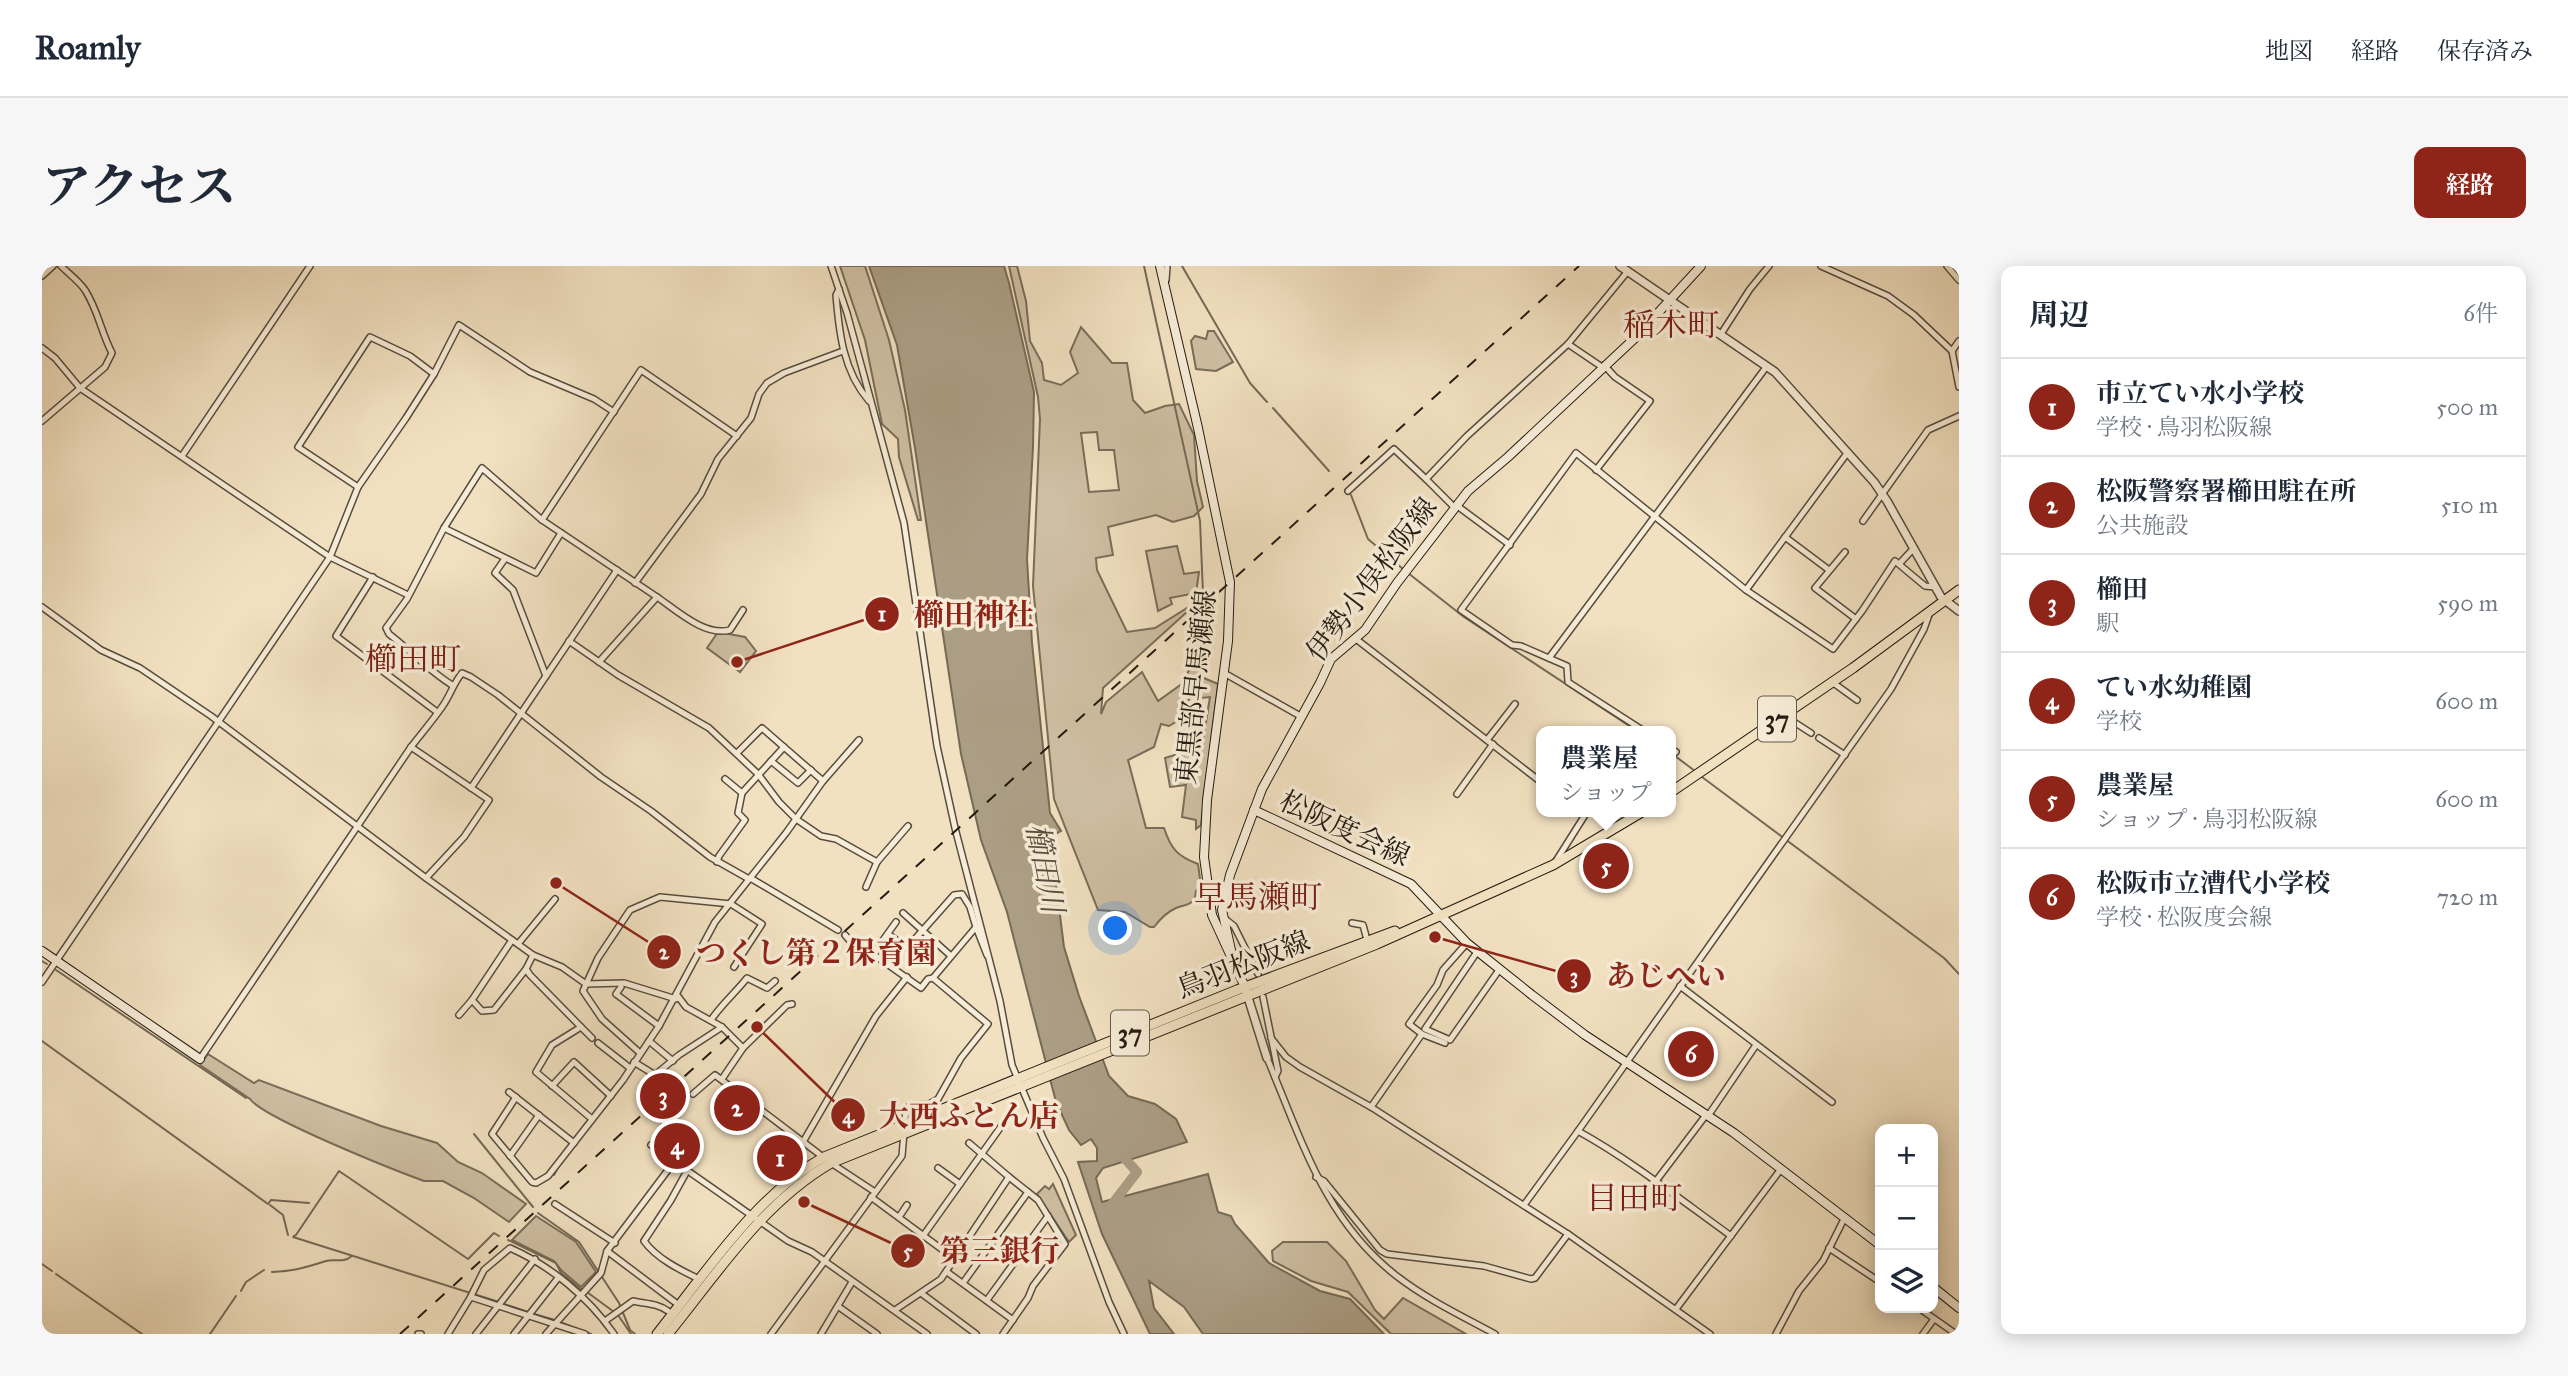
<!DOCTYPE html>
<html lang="ja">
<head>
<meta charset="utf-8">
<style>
  :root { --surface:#fff; --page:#f6f6f7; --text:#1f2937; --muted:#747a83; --line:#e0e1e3; --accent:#8f2418 }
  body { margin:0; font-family:"IM FELL Great Primer","Noto Serif JP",serif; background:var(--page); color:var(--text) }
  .controls { position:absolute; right:21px; bottom:21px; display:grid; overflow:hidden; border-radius:14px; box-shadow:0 4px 18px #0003 }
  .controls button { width:63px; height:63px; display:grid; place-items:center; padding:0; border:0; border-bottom:2px solid var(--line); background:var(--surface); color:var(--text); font:35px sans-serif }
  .you { position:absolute; left:1074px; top:663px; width:24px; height:24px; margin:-18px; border:5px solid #fff; border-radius:50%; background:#1a73e8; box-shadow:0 0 0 10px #1a73e833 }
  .badge { display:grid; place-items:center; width:46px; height:46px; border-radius:50%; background:var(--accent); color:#fff; font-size:23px; font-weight:700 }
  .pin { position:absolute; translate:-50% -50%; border:4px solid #fff; box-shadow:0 2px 7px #0006 }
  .popup { position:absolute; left:1494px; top:460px; width:140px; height:91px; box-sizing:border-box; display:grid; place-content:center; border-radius:14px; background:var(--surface); filter:drop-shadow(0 2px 5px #0005); font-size:23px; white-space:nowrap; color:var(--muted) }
  .popup b { font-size:26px; color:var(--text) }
  .popup::after { content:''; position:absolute; left:50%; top:100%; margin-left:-14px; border:14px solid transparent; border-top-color:var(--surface) }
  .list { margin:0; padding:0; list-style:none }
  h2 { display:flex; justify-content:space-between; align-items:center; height:91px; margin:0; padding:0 28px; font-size:30px }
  h2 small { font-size:23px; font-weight:400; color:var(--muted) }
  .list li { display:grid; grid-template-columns:46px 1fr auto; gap:21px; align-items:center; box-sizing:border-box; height:98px; padding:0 28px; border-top:2px solid var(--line) }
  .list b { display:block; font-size:26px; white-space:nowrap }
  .list p { margin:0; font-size:23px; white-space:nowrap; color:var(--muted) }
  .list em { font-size:23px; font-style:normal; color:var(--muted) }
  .icon { flex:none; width:38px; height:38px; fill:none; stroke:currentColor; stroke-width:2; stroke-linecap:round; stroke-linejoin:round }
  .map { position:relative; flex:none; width:1917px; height:1068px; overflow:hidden; border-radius:14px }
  header { display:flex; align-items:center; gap:42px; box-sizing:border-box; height:98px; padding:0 35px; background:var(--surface); border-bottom:2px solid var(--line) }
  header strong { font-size:33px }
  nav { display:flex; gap:38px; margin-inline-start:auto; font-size:24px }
  .intro { display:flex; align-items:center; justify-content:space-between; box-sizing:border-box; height:168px; padding:0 42px }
  h1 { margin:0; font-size:49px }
  .button { padding:18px 32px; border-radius:14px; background:var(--accent); color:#fff; font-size:24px; font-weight:700 }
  main { display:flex; gap:42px; padding:0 42px }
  aside { flex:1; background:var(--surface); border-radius:14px; box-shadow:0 4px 18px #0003 }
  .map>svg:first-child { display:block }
  .green { fill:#cfbfa3; stroke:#796d5a; stroke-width:2; fill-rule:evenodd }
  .water { fill:#ac9e85; stroke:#756a57; stroke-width:2 }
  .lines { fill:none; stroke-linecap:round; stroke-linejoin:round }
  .stream { stroke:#756a57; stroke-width:2 }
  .river { stroke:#ac9e85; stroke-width:10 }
  .minor-casing { stroke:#574c3d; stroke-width:8 }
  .tertiary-casing { stroke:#574c3d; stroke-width:10 }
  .secondary-casing { stroke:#231b11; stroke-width:10 }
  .primary-casing { stroke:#231b11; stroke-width:11 }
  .minor { stroke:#f7ecd7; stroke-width:5 }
  .tertiary { stroke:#f7ecd7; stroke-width:7 }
  .secondary { stroke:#f7ecd7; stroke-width:8 }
  .primary { stroke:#f2e1c1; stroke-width:9 }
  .rail { stroke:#231b11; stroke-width:2; stroke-dasharray:12 12; stroke-linecap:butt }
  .labels { text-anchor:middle; stroke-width:7; stroke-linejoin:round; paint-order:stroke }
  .shield { fill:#f7ecd7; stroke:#635a4c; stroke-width:2 }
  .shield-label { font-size:26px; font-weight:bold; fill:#231b11 }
  .street-label { font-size:28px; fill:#231b11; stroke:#f7ecd7 }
  .water-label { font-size:30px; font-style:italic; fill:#5a4f3f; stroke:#f7ecd7 }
  .quarter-label { font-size:32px; fill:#7a1f14; stroke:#f7ecd7 }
  .leader { fill:none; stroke:#8f2418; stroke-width:2.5 }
  .callout-dot { fill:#8f2418; stroke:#f7ecd7; stroke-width:2.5 }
  .mark-label { font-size:21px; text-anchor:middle; font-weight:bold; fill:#fff }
  .callout-label { font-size:30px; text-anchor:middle; font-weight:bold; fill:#8f2418; stroke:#f7ecd7; stroke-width:7; stroke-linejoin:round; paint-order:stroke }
</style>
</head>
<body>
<header>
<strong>Roamly</strong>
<nav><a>地図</a><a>経路</a><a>保存済み</a></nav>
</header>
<div class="intro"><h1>アクセス</h1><a class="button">経路</a></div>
<main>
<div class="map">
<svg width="1917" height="1068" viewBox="0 0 1917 1068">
  <rect width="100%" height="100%" fill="#f2e1c1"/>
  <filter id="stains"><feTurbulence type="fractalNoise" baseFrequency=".00286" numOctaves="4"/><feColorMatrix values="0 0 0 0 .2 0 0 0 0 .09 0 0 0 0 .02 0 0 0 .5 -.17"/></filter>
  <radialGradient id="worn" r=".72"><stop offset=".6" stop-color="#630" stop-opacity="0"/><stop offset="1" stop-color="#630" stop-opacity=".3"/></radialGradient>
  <g class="green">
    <polygon points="798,0 823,0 847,74 863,144 879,254 876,254 857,191 856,173 840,158 823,74"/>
    <path d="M 967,0 L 975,0 L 984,35 L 988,75 L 1000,97 L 1002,114 L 1019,119 L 1036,107 L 1028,86 L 1039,61 L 1070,97 L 1085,97 L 1091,134 L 1103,147 L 1123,140 L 1137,138 L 1152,169 L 1155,215 L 1161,241 L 1152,250 L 1131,256 L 1114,249 L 1066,261 L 1071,289 L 1054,292 L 1055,304 L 1085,366 L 1113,362 L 1145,342 L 1146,345 L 1061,422 L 1059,448 L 1064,436 L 1100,406 L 1116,435 L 1141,417 L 1152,393 L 1158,402 L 1157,410 L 1176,418 L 1159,559 L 1154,563 L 1154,554 L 1140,551 L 1144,519 L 1128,521 L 1123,492 L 1146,485 L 1148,475 L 1161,474 L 1168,431 L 1158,432 L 1151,427 L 1145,437 L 1147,448 L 1127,460 L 1119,458 L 1112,481 L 1086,494 L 1104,562 L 1122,562 C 1129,583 1135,590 1156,598 L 1159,620 L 1154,625 C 1153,639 1145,638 1134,642 C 1125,646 1118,653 1112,661 L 1108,661 L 1083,646 L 1056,644 L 1012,533 L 991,320 L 998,153 L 996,131 ZM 1055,166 L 1057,184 L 1072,184 L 1077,224 L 1047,226 L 1039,167 Z"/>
    <polygon points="1166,65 1172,65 1191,96 1174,105 1154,103 1149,75 1153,70 1164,73"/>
    <polygon points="1135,280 1142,308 1157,306 1154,327 1128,332 1130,338 1116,345 1104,285"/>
    <polygon points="676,366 703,371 714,385 698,406 665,382"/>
    <path d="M 166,788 L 212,817 L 217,814 L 339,860 L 395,877 L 416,896 L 440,907 L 484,938 L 467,956 L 432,932 L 401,915 L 382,915 C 352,904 221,852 208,833 L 158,799 Z"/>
    <polygon points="1011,918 1034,969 1027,976 995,928 1003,920 1007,923"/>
    <polygon points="494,950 534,976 554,1006 539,1021 520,1005 512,995 470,974"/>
    <polygon points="1241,976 1285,976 1304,995 1333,1044 1342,1053 1361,1032 1424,1068 1349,1068 1306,1026 1269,1015 1231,995 1230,985"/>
  </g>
  <polygon class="water" points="827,0 962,0 967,17 992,126 991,181 985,293 990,377 1008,547 1019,565 1008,571 1022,681 1037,730 1067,810 1086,830 1113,838 1134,853 1145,876 1061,902 1054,912 1060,936 1166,908 1176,946 1189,950 1193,958 1227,997 1278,1025 1308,1033 1342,1068 1161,1068 1142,1041 1107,1015 1112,1042 1132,1068 1108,1068 1060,968 1036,896 1055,895 1055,882 1049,873 1039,879 1027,864 1014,836 965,646 939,574 919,488 873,182 855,79"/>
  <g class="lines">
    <g class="stream">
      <polyline points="1102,0 1158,255 1163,376"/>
      <polyline points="1140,0 1208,117 1225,136"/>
      <polyline points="1231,142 1287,205"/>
      <polyline points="1309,229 1326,273 1361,303"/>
      <polyline points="1366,307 1422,351 1595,465"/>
      <polyline points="1629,487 1653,505"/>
      <polyline points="1660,511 1902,692 1917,708"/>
      <polyline points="0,695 5,698"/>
      <polyline points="14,704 204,832"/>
      <polyline points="0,775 226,938 229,934 267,937"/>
      <polyline points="432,868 491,941"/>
      <polyline points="512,909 518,898"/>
      <polyline points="228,939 241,949 246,969"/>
      <polyline points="496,947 537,976 577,1037 588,1064 593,1068"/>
      <polyline points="252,970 254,969 297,905 426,993 452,967 457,970"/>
      <polyline points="251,971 457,1036"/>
      <polyline points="466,974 514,997 519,1007 539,1023"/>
      <polyline points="0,998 10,1005"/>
      <path d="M 230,1006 C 252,1005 262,1002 284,995 C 294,992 300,998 310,990"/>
      <polyline points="14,1008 100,1068"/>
      <polyline points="199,1025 204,1016 222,1004"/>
      <polyline points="545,1026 572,1046"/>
      <polyline points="462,1038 486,1046"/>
      <polyline points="492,1048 513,1054"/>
      <polyline points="576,1049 589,1068"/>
      <polyline points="518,1056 549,1068"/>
      <polyline points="168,1068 194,1030"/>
    </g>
    <polyline class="river" points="1068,941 1095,906 1076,885"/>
    <defs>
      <g id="minor">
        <polyline points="789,0 805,47 862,257 895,480 913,562 958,735 970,799 1001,872 1022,913 1067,1036 1082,1068"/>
        <polyline points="1779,0 1846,30 1872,49 1910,85"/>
        <polyline points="1905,0 1917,14"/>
        <polyline points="0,10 11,0"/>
        <polyline points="1124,14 1125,0"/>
        <path d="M 797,23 L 794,29 C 797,66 801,105 827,135"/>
        <polyline points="1679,68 1708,23 1727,0"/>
        <polyline points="1917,75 1910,85 1917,121"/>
        <polyline points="1526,78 1560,101"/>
        <polyline points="0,82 13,92 38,122 288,291 366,329"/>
        <path d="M 0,155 L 63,101 L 70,87 C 59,66 56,44 43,24 C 37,15 27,8 19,0"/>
        <polyline points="140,190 268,0"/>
        <polyline points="1554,204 1608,135 1573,111 1562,99"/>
        <polyline points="316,221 256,181 328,71 368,90 392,108"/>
        <polyline points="1306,225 1352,183 1384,213"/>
        <polyline points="1414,239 1468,279"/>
        <polyline points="1412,241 1384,213 1425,170 1526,78 1586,5"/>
        <polyline points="500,254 599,104 695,170"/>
        <polyline points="1821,255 1886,164 1917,150"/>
        <polyline points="402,262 494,307 519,267"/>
        <polyline points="1743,271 1787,304"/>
        <polyline points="1803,286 1773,322 1814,353"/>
        <polyline points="462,294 453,307 471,324 504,410"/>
        <polyline points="1858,297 1872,282"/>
        <polyline points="331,311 294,370 395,446"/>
        <polyline points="593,317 659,228 676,193 709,152 717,128 725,117 742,107 801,85"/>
        <polyline points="1704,324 1806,186"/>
        <path d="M 615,331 C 634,344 663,371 688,364 L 701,344"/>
        <polyline points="0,341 59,384 98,402 169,450 384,612 491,689 520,701 544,718 582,717 634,733"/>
        <polyline points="1314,373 1499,516"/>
        <polyline points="527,375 576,409 667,462 716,508 737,536 754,553 779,570 794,573 835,596"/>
        <polyline points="1507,392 1725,100"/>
        <polyline points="1182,407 1260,451"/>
        <polyline points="1790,416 1815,434"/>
        <path d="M 410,419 C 387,405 369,385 347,368 L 344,362 L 365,333 L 402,262 L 440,202 L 500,254 L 615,331 L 557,396"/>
        <polyline points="1741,449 1769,467"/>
        <polyline points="1602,465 1526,416 1525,400 1479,380 1470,379 1419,344 1534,187 1704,324 1791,383 1820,345 1853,295 1883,320 1893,321"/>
        <polyline points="1777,472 1803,489"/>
        <polyline points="1445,474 1473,438"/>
        <polyline points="369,481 447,534 422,571 384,612"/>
        <polyline points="1629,483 1634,486"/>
        <polyline points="695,487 720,462 781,515"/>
        <polyline points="729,495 756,517 769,504"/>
        <polyline points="683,513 700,527"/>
        <polyline points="429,522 575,304"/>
        <polyline points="1415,528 1451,478"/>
        <polyline points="1514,595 1543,549 1539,546"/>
        <polyline points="675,596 677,590 703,554 696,547 700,527 742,481"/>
        <polyline points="710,613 796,664"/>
        <polyline points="824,621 835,596 866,560"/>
        <polyline points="861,647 909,690"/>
        <polyline points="1182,652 1192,660 1216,708"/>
        <polyline points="1310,657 1321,659 1325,674"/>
        <polyline points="846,668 865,682 912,629 920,628 928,641 934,661"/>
        <polyline points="803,669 810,677 831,688 879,722 886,713 891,712 934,661 945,689"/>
        <polyline points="470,674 430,734 440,745 452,744 484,703"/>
        <polyline points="476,678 513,633"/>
        <polyline points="1435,686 1383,763 1408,774 1457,704"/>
        <polyline points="831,688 854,656"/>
        <polyline points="491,689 484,703 488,709 539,761 510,779 494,806 550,853"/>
        <polyline points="0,716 288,291 316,221 364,152 392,108 417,59 488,106 552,133 572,146"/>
        <polyline points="1638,720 1790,836"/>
        <polyline points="579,721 574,728 617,760"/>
        <polyline points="635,729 644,741 680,761 701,782"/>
        <polyline points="1221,731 1236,805 1233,811"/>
        <polyline points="417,749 430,734"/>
        <path d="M 669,754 C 680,738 694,726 705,712 L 725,722 L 733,715"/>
        <polyline points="539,761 550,772"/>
        <polyline points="1229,772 1244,791 1258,801 1329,841 1526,968 1668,1068"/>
        <polyline points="607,775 631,795"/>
        <polyline points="556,777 588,802"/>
        <polyline points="1403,777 1380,768 1367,758 1395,719 1401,704 1425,677"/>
        <polyline points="598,787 560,753 541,725 556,692 588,644 618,631 689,638 720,658 692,701"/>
        <path d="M 1225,792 C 1259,872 1283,956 1356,1011 C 1386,1034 1420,1050 1453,1068"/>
        <path d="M 158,793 L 369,481 C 379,468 391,454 400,441 C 408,430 411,418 420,407 L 429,411 L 456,429 L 559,511 L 609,545 L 668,591 L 707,613"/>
        <polyline points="592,796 613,809 637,789 680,761"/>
        <polyline points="680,813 701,782 745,739 750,738"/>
        <polyline points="510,820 532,796 569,830"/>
        <polyline points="467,826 532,877"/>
        <polyline points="651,828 673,809 781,891"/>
        <polyline points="474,831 450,868 490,916 494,917 506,910 581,814 617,760 673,656 744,567 781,515 817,474"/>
        <polyline points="1329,841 1380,768"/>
        <polyline points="1666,850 1714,779"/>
        <polyline points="1536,865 1849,423 1882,363 1888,346"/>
        <polyline points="761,876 834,750 865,711"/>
        <polyline points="927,877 967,911"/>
        <polyline points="609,879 746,975 770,986 885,1068"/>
        <polyline points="468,890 497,849"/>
        <polyline points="789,897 833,926"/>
        <polyline points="896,902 918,918"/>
        <path d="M 645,905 L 629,934 L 602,975 C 614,992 638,1004 657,1013"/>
        <polyline points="1274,911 1282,915 1338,984 1345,988 1442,1000 1489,1013 1493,1012 1526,968"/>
        <polyline points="1614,915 1664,849"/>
        <polyline points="829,931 913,993"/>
        <polyline points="513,938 573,977"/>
        <path d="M 1482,939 L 1536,865 C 1590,895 1639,934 1689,970"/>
        <polyline points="857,951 865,939"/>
        <polyline points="881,970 963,855"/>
        <polyline points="1787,982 1838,1016"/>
        <polyline points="565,985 638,1040"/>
        <polyline points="905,1006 971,1054"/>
        <polyline points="921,1017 986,926"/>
        <polyline points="879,1027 934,1068"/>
        <polyline points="429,1031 543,1068"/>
        <polyline points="945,1034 1006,950"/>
        <polyline points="797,1041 835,1068"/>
        <polyline points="1877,1042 1914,1068"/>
        <polyline points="1634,1043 1739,903"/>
        <polyline points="853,1044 899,1013 967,911 996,934 1023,978 991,1020 986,1032 961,1068"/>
        <path d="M 563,1055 L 591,1035 C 604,1038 615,1037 626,1045"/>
        <polyline points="376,1068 379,1068"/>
        <path d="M 406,1068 L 428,1032 L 442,1004 L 468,982 C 509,1000 546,1031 572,1068"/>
        <polyline points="434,1068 493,993"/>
        <polyline points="472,1068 516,1012"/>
        <polyline points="504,1068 559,1007 565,985 632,896"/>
        <polyline points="729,1068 860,890 864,842 870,839 887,838 896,833 919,792 946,758 891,712"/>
        <polyline points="779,1068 810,1016"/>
        <polyline points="1734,1068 1757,1025 1781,995 1803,951"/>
        <polyline points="1881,1068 1892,1053"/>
      </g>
      <g id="tertiary">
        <polyline points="1578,0 1733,106 1832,216 1845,235 1899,331 1917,345"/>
        <polyline points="1204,725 1225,792"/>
      </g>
      <g id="secondary">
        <polyline points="1118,0 1156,162 1188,316 1186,375 1165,534 1162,591 1170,649 1203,721"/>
        <polyline points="1212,544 1369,618 1425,677 1490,729 1543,769 1692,867 1838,979"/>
        <polyline points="0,685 158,793"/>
        <polyline points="1191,693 1180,644 1188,609 1220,523 1278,417 1289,393 1323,364 1355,317 1426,225 1466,191 1593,72 1659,0"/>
        <polyline points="1891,1021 1917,1042"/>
      </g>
      <g id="primary">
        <polyline points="1629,526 1811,402 1917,324"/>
        <path d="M 615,1068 C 663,1008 714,929 782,891 L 1195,724 L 1353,665"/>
        <path d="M 626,1068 C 675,1008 720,937 789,897 L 1335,678 L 1511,599 L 1600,546"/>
      </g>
    </defs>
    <use href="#minor" class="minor-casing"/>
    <use href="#tertiary" class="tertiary-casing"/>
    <use href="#secondary" class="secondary-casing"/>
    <use href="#primary" class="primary-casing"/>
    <use href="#minor" class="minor"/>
    <use href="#tertiary" class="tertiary"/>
    <use href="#secondary" class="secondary"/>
    <use href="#primary" class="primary"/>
    <polyline class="rail" points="358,1068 1537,0"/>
  </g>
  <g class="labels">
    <g class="shield">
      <rect x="1716" y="430.5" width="38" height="45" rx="5"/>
      <rect x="1069" y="744.5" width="38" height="45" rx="5"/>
    </g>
    <g class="shield-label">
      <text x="1735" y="462">37</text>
      <text x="1088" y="776">37</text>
    </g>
    <g class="street-label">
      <text transform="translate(1329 313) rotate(-53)" y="10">伊勢小俣松阪線</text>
      <text transform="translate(1153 421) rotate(-84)" y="10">東黒部早馬瀬線</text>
      <text transform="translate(1303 562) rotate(25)" y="10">松阪度会線</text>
      <text transform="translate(1201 698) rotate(-21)" y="10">鳥羽松阪線</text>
    </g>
    <g class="water-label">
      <text transform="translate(1003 602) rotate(79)" y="10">櫛田川</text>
    </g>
    <g class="quarter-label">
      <text x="1629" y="70">稲木町</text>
      <text x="371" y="404">櫛田町</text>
      <text x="1216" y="642">早馬瀬町</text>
      <text x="1592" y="943">目田町</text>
    </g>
  </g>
  <path class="leader" d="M695 396L840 348M514 617L622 686M1393 671L1532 710M715 761L806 849M762 936L866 985"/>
  <g class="callout-dot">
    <circle cx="695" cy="396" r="7"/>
    <circle cx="514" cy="617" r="7"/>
    <circle cx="1393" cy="671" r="7"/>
    <circle cx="715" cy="761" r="7"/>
    <circle cx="762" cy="936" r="7"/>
    <circle cx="840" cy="348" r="18"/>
    <circle cx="622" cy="686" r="18"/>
    <circle cx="1532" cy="710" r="18"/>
    <circle cx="806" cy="849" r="18"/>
    <circle cx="866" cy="985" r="18"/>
  </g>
  <g class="mark-label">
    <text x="840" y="355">1</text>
    <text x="622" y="693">2</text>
    <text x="1532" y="717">3</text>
    <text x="806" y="857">4</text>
    <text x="866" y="992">5</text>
  </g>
  <g class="callout-label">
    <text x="932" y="359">櫛田神社</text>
    <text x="774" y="697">つくし第２保育園</text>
    <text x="1624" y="720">あじへい</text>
    <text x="927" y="860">大西ふとん店</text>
    <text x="958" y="995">第三銀行</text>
  </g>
  <rect width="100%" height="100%" filter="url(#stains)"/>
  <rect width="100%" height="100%" fill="url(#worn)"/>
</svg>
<div class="controls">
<button>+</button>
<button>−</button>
<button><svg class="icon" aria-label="layers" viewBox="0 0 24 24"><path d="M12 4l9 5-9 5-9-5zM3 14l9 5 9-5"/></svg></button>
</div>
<div class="you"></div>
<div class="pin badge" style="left:738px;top:892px">1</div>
<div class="pin badge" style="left:695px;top:842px">2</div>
<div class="pin badge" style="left:621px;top:830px">3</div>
<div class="pin badge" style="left:635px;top:880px">4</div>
<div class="pin badge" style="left:1564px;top:600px">5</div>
<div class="popup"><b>農業屋</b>ショップ</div>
<div class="pin badge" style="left:1649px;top:788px">6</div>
</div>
<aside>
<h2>周辺<small>6件</small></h2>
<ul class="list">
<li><span class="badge">1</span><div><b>市立てい水小学校</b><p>学校 · 鳥羽松阪線</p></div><em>500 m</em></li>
<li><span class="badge">2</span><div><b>松阪警察署櫛田駐在所</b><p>公共施設</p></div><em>510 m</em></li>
<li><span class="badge">3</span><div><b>櫛田</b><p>駅</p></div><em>590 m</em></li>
<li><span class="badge">4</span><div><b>てい水幼稚園</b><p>学校</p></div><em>600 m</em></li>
<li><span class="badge">5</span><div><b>農業屋</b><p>ショップ · 鳥羽松阪線</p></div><em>600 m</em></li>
<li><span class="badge">6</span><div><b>松阪市立漕代小学校</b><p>学校 · 松阪度会線</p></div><em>720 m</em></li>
</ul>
</aside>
</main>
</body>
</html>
